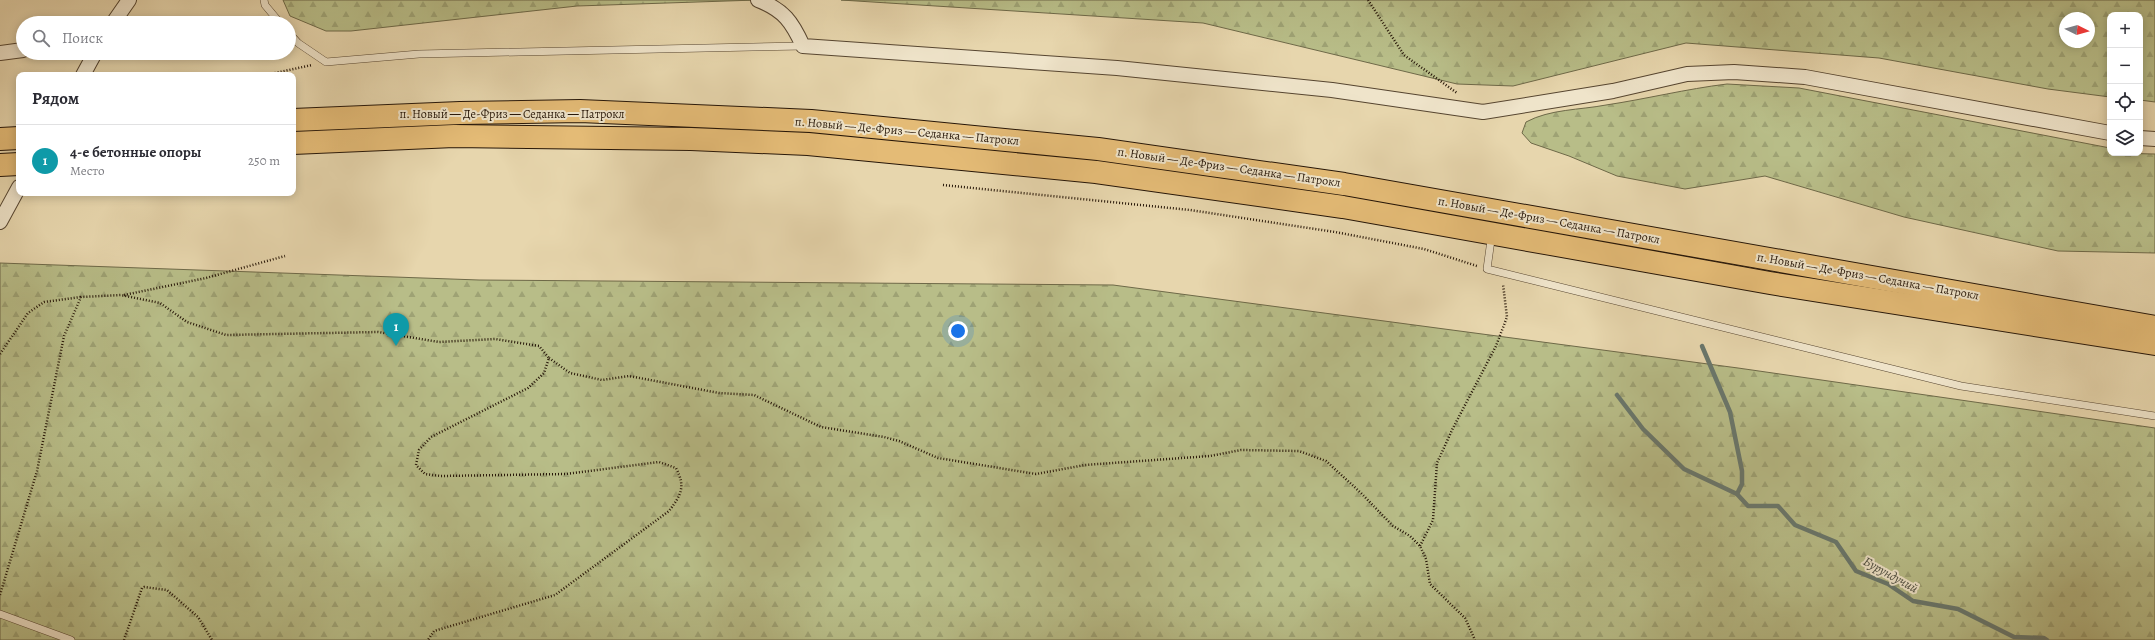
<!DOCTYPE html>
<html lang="ru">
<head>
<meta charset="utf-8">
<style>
  :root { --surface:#fff; --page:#f2f2f3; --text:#2b2b33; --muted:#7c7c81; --line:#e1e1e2; --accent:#8f2418 }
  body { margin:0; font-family:Alegreya,serif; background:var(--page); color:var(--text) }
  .controls { position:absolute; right:12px; top:12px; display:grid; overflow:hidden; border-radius:8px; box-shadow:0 2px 10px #0003 }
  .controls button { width:36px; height:36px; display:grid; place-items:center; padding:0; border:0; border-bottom:1px solid var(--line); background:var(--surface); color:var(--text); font:20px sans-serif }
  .compass { position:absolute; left:2059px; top:12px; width:36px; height:36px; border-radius:50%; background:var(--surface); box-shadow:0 2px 10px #0003; rotate:95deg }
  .you { position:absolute; left:958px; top:331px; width:14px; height:14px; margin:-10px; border:3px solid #fff; border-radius:50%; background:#1a73e8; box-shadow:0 0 0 6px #1a73e833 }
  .badge { display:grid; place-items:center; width:26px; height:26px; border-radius:50%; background:var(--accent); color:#fff; font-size:13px; font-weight:700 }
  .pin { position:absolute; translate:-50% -33px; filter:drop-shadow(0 1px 2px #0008) }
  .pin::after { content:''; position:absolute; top:21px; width:14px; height:12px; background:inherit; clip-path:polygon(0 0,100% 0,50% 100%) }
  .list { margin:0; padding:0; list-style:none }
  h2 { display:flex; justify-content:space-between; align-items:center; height:52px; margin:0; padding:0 16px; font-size:17px }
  h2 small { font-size:13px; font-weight:400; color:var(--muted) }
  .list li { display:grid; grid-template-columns:26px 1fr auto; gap:12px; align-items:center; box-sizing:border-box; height:72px; padding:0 16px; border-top:1px solid var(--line) }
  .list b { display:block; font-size:15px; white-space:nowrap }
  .list p { margin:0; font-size:13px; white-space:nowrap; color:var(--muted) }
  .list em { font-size:13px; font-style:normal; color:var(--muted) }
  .icon { flex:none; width:22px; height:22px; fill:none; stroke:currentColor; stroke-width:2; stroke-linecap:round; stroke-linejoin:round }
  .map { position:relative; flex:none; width:2155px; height:640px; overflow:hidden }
  .search { position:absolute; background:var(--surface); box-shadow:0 2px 10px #0003; left:16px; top:16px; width:280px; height:44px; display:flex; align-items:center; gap:10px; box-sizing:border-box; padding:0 14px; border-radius:22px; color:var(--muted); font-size:15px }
  .panel { position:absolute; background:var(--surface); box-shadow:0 2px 10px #0003; left:16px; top:72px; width:280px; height:124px; border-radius:8px }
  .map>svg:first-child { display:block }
  .forest { fill:url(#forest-firs); stroke:#6e6948; fill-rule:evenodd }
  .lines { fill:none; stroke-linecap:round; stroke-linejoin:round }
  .stream { stroke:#69776c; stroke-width:4.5 }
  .lane-casing { stroke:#564530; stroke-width:8 }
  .street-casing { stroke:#564530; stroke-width:16 }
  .highway-casing { stroke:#251507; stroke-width:24 }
  .path { stroke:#251507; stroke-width:2.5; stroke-dasharray:1 2; stroke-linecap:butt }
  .lane { stroke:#efe4ca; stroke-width:7 }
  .street { stroke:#efe4ca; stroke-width:14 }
  .highway { stroke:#e4bb76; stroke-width:22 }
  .labels { text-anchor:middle; stroke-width:4; stroke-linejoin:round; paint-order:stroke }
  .street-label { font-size:12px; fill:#251507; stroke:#efe4ca }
  .water-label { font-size:13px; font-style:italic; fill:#4d4e42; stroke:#efe4ca }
</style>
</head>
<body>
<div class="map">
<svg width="2155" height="640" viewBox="0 0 2155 640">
  <defs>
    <pattern id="forest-firs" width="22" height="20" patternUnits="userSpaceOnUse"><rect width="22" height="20" fill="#b8bd88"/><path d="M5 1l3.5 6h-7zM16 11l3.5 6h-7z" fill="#9ea274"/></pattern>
  </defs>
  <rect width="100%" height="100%" fill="#e7d6ad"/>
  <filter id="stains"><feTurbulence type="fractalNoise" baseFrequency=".005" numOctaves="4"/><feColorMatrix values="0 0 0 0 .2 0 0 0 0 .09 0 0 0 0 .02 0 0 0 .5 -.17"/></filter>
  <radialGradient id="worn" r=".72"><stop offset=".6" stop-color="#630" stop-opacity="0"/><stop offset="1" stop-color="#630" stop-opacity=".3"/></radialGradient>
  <g class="forest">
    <polygon points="283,0 757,0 577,6 351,31 326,31 290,16"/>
    <path d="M 841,0 L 2155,0 L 2155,102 L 2140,100 L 2140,15 L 2110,15 L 2110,97 L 2048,89 L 1879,58 L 1686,43 L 1513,86 L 1457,84 L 1203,23 ZM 2065,18 L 2089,18 L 2089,42 L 2065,42 Z"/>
    <path d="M 1727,84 L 1799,88 L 2110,148 L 2110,153 L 2155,154 L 2155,253 L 2058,251 L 1904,217 L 1765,176 L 1685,189 L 1617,176 L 1569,156 L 1531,143 L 1522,133 L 1526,122 C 1550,109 1580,110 1606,105 C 1646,99 1686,89 1727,84 Z"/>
    <polygon points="0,263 479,280 1113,285 1738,368 2155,428 2155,640 0,640"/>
  </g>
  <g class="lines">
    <g class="stream">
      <polyline points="1702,346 1730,412 1742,471 1742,484 1737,494"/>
      <polyline points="1617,395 1643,429 1684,469 1737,494 1748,506 1778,506 1795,525 1836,542 1856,571 1888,584 1913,601 1958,609 2014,637 2044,638 2047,640"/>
    </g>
    <defs>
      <g id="lane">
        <polyline points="264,0 265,5 280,23"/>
        <polyline points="289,33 298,43 326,62 419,54 803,46"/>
        <polyline points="1491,240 1487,269 1961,386 2155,416"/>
        <polyline points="0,614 71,640"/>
      </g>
      <g id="street">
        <path d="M 758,0 C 784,10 792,22 803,46 L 1117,68 L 1332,90 L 1483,112 L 1613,91 L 1687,74 L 1734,72 L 1805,77 L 2110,133"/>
        <polyline points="113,23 129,0"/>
        <polyline points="0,53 23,50"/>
        <polyline points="83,75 95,53"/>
        <polyline points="2140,138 2155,139"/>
        <polyline points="0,222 19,187"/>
      </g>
      <g id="highway">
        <polyline points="293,120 460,113 580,111 811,121 1098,149 1344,184 2155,327"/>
        <polyline points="0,139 19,138"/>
        <polyline points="293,143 454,136 691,139 808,144 1096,172 1343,207 1770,283 2155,344"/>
        <polyline points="0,165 19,164"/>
      </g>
    </defs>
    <use href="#lane" class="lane-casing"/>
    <use href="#street" class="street-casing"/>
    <use href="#highway" class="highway-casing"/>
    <g class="path">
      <polyline points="1368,0 1404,55 1457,93"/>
      <polyline points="266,75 312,65"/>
      <polyline points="943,185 1190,210 1335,232 1424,249 1477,266"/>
      <polyline points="124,295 206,278 285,256"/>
      <polyline points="0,354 28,313 44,302 81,297"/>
      <polyline points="549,358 570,373 602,380 629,376 719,393 754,395 821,427 884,437 899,441 938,458 1036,474 1085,465 1210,456 1241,450 1299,451 1326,461 1361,493 1393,526 1410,536 1420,546 1426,559 1430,584 1465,618 1475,640"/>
      <polyline points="1420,546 1433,520 1437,463 1453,428 1496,346 1507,317 1503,284"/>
      <path d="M 0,595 L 37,471 L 64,336 L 81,297 L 121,295 L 160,303 L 187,322 L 226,335 L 378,332 L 439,342 L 495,339 L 539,346 L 549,358 L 544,373 L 528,388 L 431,437 L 419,450 L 416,465 L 425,474 L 441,476 L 566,474 L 659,462 L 676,468 C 686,487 681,495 669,511 L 555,595 L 434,631 L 428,640"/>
      <polyline points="124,640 142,588 144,587 167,590 198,617 212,640"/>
    </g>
    <use href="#lane" class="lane"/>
    <use href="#street" class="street"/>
    <use href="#highway" class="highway"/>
  </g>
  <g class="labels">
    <g class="street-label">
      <text x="512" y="118">п. Новый — Де-Фриз — Седанка — Патрокл</text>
      <text transform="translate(907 131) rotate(5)" y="4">п. Новый — Де-Фриз — Седанка — Патрокл</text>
      <text transform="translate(1229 167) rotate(8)" y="4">п. Новый — Де-Фриз — Седанка — Патрокл</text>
      <text transform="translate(1549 220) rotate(10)" y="4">п. Новый — Де-Фриз — Седанка — Патрокл</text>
      <text transform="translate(1868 276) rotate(10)" y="4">п. Новый — Де-Фриз — Седанка — Патрокл</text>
    </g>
    <g class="water-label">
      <text transform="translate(1891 574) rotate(29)" y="5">Бурундучий</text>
    </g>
  </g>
  <rect width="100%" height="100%" filter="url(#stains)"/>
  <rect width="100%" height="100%" fill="url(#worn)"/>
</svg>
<div class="controls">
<button>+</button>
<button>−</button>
<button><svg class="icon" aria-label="locate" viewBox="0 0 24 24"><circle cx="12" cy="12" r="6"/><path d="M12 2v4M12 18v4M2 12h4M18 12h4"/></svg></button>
<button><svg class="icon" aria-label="layers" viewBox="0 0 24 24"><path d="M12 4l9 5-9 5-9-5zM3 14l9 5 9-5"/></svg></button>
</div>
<svg class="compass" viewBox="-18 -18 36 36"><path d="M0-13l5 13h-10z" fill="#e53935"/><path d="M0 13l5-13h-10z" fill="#7c7c81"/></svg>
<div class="you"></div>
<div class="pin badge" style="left:396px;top:346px;background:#0f9aa8">1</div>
<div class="search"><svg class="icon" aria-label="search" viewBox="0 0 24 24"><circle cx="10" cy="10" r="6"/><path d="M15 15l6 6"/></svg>Поиск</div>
<section class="panel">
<h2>Рядом<small></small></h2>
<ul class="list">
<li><span class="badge" style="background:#0f9aa8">1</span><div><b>4-е бетонные опоры</b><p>Место</p></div><em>250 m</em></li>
</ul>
</section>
</div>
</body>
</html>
